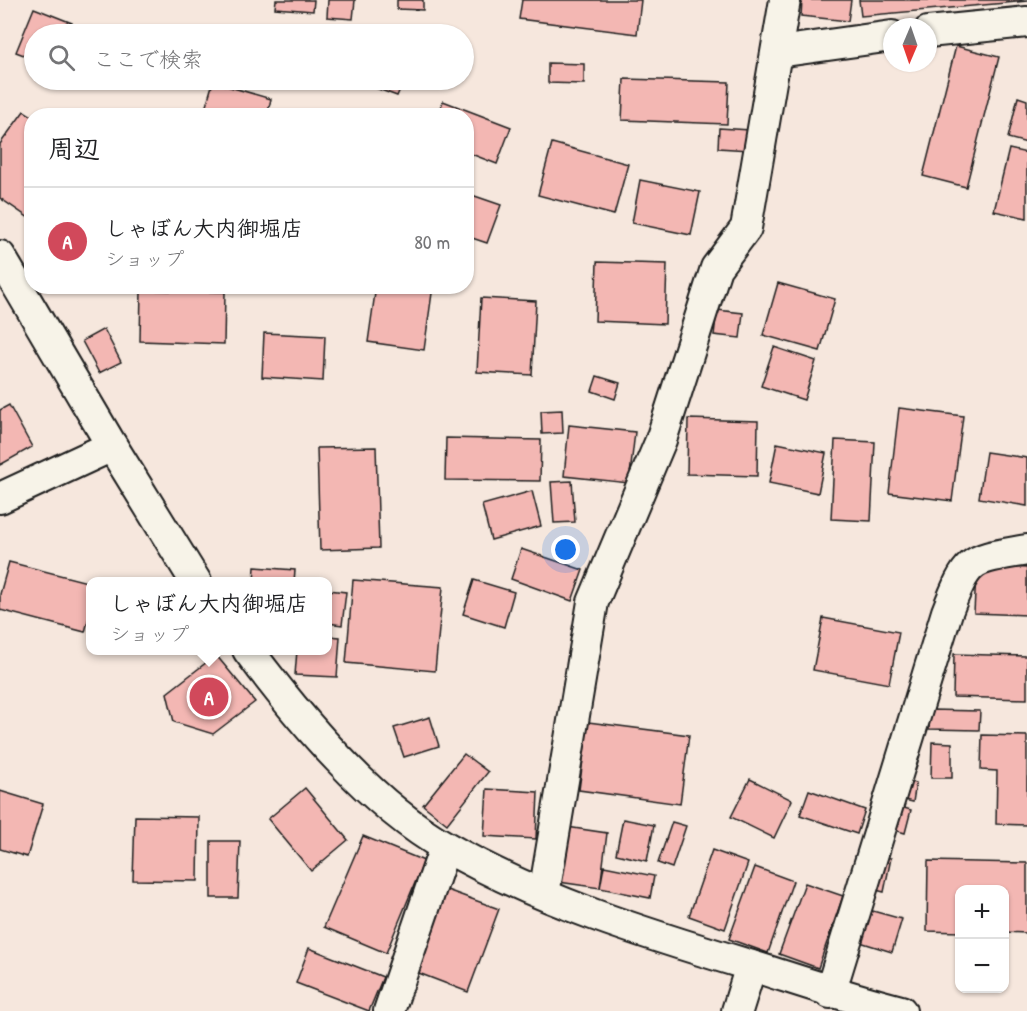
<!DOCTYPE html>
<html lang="ja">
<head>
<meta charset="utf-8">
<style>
  :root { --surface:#fff; --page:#f2f2f2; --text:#202124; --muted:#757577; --line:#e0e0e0; --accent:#d1495b }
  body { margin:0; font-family:"Patrick Hand","Klee One",sans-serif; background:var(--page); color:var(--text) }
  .controls { position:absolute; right:18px; bottom:18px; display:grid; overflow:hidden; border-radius:12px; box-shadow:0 2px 4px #0004 }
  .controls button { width:54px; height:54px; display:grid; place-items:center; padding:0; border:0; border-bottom:2px solid var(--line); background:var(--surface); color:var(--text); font:30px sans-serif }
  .compass { position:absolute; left:883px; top:18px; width:54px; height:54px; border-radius:50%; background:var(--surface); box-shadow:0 2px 4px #0004; rotate:182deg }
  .you { position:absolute; left:566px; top:550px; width:21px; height:21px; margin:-15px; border:4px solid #fff; border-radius:50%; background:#1a73e8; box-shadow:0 0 0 9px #1a73e833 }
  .badge { display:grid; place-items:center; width:39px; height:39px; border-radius:50%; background:var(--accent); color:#fff; font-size:20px; font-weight:700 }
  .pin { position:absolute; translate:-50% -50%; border:3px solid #fff; box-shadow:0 2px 6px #0006 }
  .popup { position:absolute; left:86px; top:577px; width:246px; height:78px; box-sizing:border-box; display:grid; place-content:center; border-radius:12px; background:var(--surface); filter:drop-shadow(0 2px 4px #0005); font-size:20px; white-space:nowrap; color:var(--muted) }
  .popup b { font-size:22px; color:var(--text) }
  .popup::after { content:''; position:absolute; left:50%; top:100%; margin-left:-12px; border:12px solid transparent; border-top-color:var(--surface) }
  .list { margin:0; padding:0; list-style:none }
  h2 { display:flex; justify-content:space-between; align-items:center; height:78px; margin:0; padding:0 24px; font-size:26px }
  h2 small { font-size:20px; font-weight:400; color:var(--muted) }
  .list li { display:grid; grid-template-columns:39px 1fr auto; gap:18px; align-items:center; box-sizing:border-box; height:108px; padding:0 24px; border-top:2px solid var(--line) }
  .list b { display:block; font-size:22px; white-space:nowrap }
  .list p { margin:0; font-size:20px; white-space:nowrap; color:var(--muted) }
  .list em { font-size:20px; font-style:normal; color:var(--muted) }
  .icon { flex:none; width:33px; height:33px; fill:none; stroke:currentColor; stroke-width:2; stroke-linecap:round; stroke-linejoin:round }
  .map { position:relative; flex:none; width:1027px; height:1011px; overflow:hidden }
  .search { position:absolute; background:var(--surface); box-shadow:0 2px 4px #0004; left:24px; top:24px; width:450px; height:66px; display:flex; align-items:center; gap:15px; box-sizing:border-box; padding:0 21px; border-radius:33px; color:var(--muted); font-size:22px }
  .panel { position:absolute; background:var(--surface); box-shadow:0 2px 4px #0004; left:24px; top:108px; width:450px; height:186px; border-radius:24px }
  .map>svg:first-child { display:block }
  .building { fill:#f3b7b3; stroke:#1c1c1c; stroke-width:1.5 }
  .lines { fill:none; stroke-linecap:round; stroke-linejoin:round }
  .street-casing { stroke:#1c1c1c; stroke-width:34 }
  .street { stroke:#f7f3e8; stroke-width:30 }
</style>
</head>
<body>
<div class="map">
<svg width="1027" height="1011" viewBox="0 0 1027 1011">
  <rect width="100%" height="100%" fill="#f6e7dd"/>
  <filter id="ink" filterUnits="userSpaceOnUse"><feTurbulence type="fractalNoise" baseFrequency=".0167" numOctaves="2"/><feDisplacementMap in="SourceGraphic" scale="12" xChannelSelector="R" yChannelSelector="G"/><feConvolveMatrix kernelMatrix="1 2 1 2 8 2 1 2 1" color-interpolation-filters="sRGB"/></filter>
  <g filter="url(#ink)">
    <g class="building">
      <polygon points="276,0 314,0 313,11 275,8"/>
      <polygon points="328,0 355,0 353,19 327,17"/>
      <polygon points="397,0 423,0 423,10 397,9"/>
      <polygon points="522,0 641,0 637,34 519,19"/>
      <polygon points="802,0 851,0 848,21 801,16"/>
      <polygon points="859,0 1027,0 1027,1 861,16"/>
      <polygon points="34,8 72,23 67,34 34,34 34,59 16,52"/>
      <polygon points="956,46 999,57 966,187 923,176"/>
      <polygon points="548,63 584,64 584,84 548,83"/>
      <polygon points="624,79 729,82 727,124 622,120"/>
      <polygon points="354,80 404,80 397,96"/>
      <polygon points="213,82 271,99 267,116 203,116"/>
      <polygon points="1018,97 1027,100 1027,143 1008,138"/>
      <polygon points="443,101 511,127 497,164 466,152 466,116 438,116"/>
      <polygon points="24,111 32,116 32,220 0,198 0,144"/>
      <polygon points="719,128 750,130 749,150 718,148"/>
      <polygon points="552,143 628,164 614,215 538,195"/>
      <polygon points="1009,149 1027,153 1027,218 994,211"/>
      <polygon points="640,180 700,192 691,235 632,223"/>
      <polygon points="466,193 501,205 487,243 466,236"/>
      <polygon points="597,262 667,264 665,324 595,321"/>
      <polygon points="778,283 835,299 820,351 763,335"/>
      <polygon points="376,286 433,286 424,350 368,342"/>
      <polygon points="141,290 225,292 224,344 140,341"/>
      <polygon points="481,298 536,301 532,375 477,372"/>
      <polygon points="717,310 743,313 740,338 714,335"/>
      <polygon points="104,329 121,362 99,373 82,341"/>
      <polygon points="264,333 325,336 323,381 262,377"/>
      <polygon points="774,347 816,361 804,400 761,386"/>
      <polygon points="597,376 620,383 615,399 592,391"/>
      <polygon points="9,405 32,447 0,465 0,410"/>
      <polygon points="899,408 963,416 952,501 889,493"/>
      <polygon points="562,410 563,433 542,434 541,411"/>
      <polygon points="688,419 758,421 757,476 687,474"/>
      <polygon points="569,425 635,432 629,483 564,476"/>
      <polygon points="446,438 541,440 540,481 445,480"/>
      <polygon points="835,440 875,442 871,521 831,519"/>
      <polygon points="777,443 826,453 818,493 769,483"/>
      <polygon points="376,447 379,548 320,550 317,448"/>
      <polygon points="986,452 1027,458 1027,506 979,498"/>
      <polygon points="572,481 575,522 554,523 551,482"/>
      <polygon points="532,491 541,526 491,540 482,505"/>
      <polygon points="521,549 583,570 572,601 511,579"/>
      <polygon points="9,562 91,583 91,610 85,632 0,610 0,594"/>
      <polygon points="989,566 1027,568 1027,615 974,613 976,573 989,574"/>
      <polygon points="255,567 295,570 294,582 254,582"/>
      <polygon points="353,580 443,587 435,671 346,663"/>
      <polygon points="474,580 514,592 504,627 463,614"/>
      <polygon points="328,590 346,592 342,625 328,623"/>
      <polygon points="823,618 899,632 889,684 813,670"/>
      <polygon points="328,636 340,637 337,677 295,675 297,650 328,650"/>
      <polygon points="954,654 1027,656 1027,699 953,697"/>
      <polygon points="216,655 255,702 213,734 174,722 167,693"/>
      <polygon points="930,710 980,711 979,730 929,729"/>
      <polygon points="430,717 439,746 404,757 394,728"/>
      <polygon points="588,722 689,735 680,804 579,790"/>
      <polygon points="982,735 1027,736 1027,825 996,824 997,771 981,770"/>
      <polygon points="932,742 952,743 952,778 931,778"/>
      <polygon points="464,754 488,772 447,824 423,805"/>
      <polygon points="750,779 792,800 774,838 731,817"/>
      <polygon points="902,781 916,783 913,802 900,799"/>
      <polygon points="305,788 348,840 311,871 268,819"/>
      <polygon points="487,789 538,792 536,839 484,836"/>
      <polygon points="809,790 865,810 857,834 800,815"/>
      <polygon points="0,791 43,804 27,857 0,849"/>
      <polygon points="897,806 911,810 905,833 891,829"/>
      <polygon points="135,816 199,817 198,881 133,880"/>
      <polygon points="623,819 654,825 647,861 616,854"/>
      <polygon points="672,822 686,826 672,868 658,863"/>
      <polygon points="560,826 607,833 600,888 552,881"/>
      <polygon points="363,836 424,861 386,953 324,927"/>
      <polygon points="211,841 240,841 238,898 211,898"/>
      <polygon points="712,850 748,863 725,929 689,916"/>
      <polygon points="879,856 891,858 884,892 872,889"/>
      <polygon points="928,861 1027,863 1027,933 1004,932 1004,890 960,890 960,932 927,931"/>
      <polygon points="604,866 654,876 650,898 600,888"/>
      <polygon points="755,867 793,881 768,953 729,939"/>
      <polygon points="805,883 843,896 818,968 779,954"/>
      <polygon points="447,890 499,909 468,992 416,972"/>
      <polygon points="869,910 902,919 892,952 860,942"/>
      <polygon points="309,948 383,977 369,1011 296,983"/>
    </g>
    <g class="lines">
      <defs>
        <g id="street">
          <polyline points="928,32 1027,22"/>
          <polyline points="778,52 892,36"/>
          <polyline points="0,256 112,446 196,582"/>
          <polyline points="0,498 112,446"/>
          <path d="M 248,650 C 300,720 370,804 446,847 C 540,901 646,934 749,965 C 800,981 849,998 901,1011"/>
          <polyline points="544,894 593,602 661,440 716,268 746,228 785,0"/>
          <path d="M 830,993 L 947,612 C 969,556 970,560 1027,550"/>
          <polyline points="389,1011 445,847"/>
          <polyline points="737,1011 751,966"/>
        </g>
      </defs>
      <use href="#street" class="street-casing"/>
      <use href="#street" class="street"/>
    </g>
  </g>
</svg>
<div class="controls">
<button>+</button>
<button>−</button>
</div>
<svg class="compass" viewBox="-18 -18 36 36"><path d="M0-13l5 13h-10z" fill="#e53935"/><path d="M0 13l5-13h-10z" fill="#757577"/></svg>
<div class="you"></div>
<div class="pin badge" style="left:209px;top:697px">A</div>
<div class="popup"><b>しゃぼん大内御堀店</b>ショップ</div>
<div class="search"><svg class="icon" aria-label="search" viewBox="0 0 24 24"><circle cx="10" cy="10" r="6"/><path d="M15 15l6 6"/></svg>ここで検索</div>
<section class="panel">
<h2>周辺<small></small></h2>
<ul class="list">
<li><span class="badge">A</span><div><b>しゃぼん大内御堀店</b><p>ショップ</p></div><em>80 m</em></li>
</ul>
</section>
</div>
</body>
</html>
